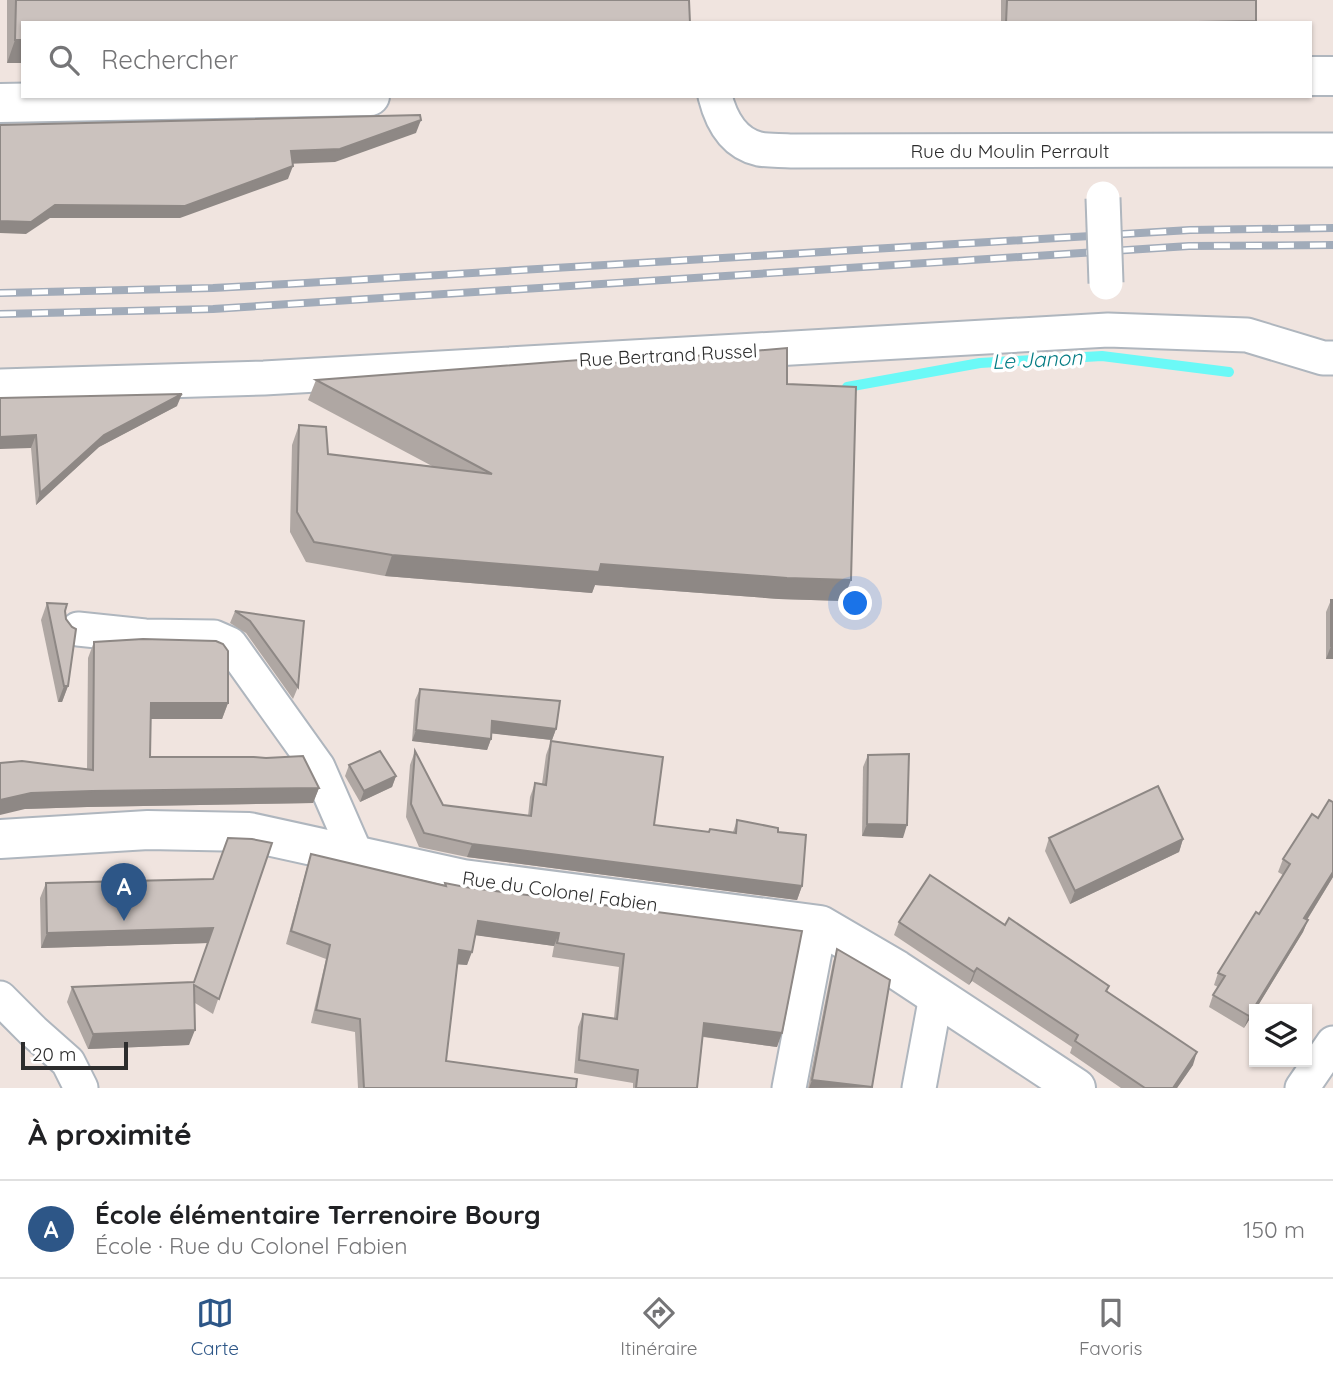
<!DOCTYPE html>
<html lang="fr">
<head>
<meta charset="utf-8">
<style>
  :root { --surface:#fff; --page:#f6f6f6; --text:#202124; --muted:#757577; --line:#e0e0e0; --accent:#2d5687 }
  body { margin:0; font-family:Quicksand,sans-serif; background:var(--page); color:var(--text) }
  .controls { position:absolute; right:21px; bottom:21px; display:grid; overflow:hidden; border-radius:0px; box-shadow:0 2px 5px #0004 }
  .controls button { width:63px; height:63px; display:grid; place-items:center; padding:0; border:0; border-bottom:2px solid var(--line); background:var(--surface); color:var(--text); font:35px sans-serif }
  .scale { position:absolute; left:21px; bottom:18px; width:107px; box-sizing:border-box; padding-left:7px; border:4px solid #2d2d2d; border-top:0; font-size:19px; line-height:24px; white-space:nowrap; color:#2d2d2d; -webkit-text-stroke:5px #fff; paint-order:stroke }
  .you { position:absolute; left:856px; top:604px; width:24px; height:24px; margin:-18px; border:5px solid #fff; border-radius:50%; background:#1a73e8; box-shadow:0 0 0 10px #1a73e833 }
  .badge { display:grid; place-items:center; width:46px; height:46px; border-radius:50%; background:var(--accent); color:#fff; font-size:23px; font-weight:700 }
  .pin { position:absolute; translate:-50% -58px; filter:drop-shadow(0 2px 4px #0008) }
  .pin::after { content:''; position:absolute; top:37px; width:24px; height:21px; background:inherit; clip-path:polygon(0 0,100% 0,50% 100%) }
  .list { margin:0; padding:0; list-style:none }
  h2 { display:flex; justify-content:space-between; align-items:center; height:91px; margin:0; padding:0 28px; font-size:30px }
  h2 small { font-size:23px; font-weight:400; color:var(--muted) }
  .list li { display:grid; grid-template-columns:46px 1fr auto; gap:21px; align-items:center; box-sizing:border-box; height:98px; padding:0 28px; border-top:2px solid var(--line) }
  .list b { display:block; font-size:26px; white-space:nowrap }
  .list p { margin:0; font-size:23px; white-space:nowrap; color:var(--muted) }
  .list em { font-size:23px; font-style:normal; color:var(--muted) }
  .icon { flex:none; width:38px; height:38px; fill:none; stroke:currentColor; stroke-width:2; stroke-linecap:round; stroke-linejoin:round }
  .map { position:relative; flex:none; width:1333px; height:1088px; overflow:hidden }
  .search { position:absolute; background:var(--surface); box-shadow:0 2px 5px #0004; left:21px; right:21px; top:21px; height:77px; display:flex; align-items:center; gap:18px; box-sizing:border-box; padding:0 24px; border-radius:0px; color:var(--muted); font-size:26px }
  .sheet { height:189px; background:var(--surface) }
  nav { display:flex; justify-content:space-around; align-items:center; box-sizing:border-box; height:98px; border-top:2px solid var(--line); background:var(--surface); font-size:19px; color:var(--muted) }
  nav a { display:grid; justify-items:center; gap:4px }
  nav .on { color:var(--accent) }
  .map>svg:first-child { display:block }
  .lines { fill:none; stroke-linecap:round; stroke-linejoin:round }
  .stream { stroke:#6bf9f7; stroke-width:10 }
  .street-casing { stroke:#afb6be; stroke-width:37 }
  .secondary-casing { stroke:#afb6be; stroke-width:42 }
  .street { stroke:#fff; stroke-width:33 }
  .secondary { stroke:#fff; stroke-width:38 }
  .rail-casing { stroke:#a1abb9; stroke-width:8 }
  .rail { stroke:#fff; stroke-width:5; stroke-dasharray:16; stroke-linecap:butt }
  .street-bridge-casing { stroke:#afb6be; stroke-width:37; stroke-linecap:butt }
  .street-bridge { stroke:#fff; stroke-width:33 }
  .wall { fill:#afa7a3 }
  .shaded-wall { fill:#8e8885 }
  .building { fill:#cbc2be; stroke:#8e8885; stroke-width:2 }
  .labels { text-anchor:middle; stroke-width:7; stroke-linejoin:round; paint-order:stroke }
  .street-label { font-size:19px; fill:#2d2d2d; stroke:#fff }
  .water-label { font-size:21px; font-style:italic; fill:#067d85; stroke:#fff }
</style>
</head>
<body>
<div class="map">
<svg width="1333" height="1088" viewBox="0 0 1333 1088">
  <rect width="100%" height="100%" fill="#f0e4df"/>
  <g class="lines">
    <polyline class="stream" points="847,387 980,363 1102,356 1229,372"/>
    <defs>
      <g id="street">
        <path d="M 715,96 C 721,120 733,143 759,149 C 769,151 781,150 792,151 L 1333,150"/>
        <polyline points="0,386 264,378 1108,330 1247,335 1323,358 1333,358"/>
        <polyline points="78,629 145,636 214,637 230,644 318,767 356,854"/>
        <polyline points="0,998 33,1031 68,1062 81,1088"/>
        <polyline points="789,1088 820,925"/>
        <polyline points="919,1088 936,996"/>
        <polyline points="1302,1088 1333,1043"/>
      </g>
      <g id="secondary">
        <polyline points="1310,76 1333,76"/>
        <polyline points="0,103 370,96"/>
        <polyline points="0,839 148,830 249,832 463,879 820,925 897,970 1076,1088"/>
      </g>
    </defs>
    <use href="#street" class="street-casing"/>
    <use href="#secondary" class="secondary-casing"/>
    <use href="#street" class="street"/>
    <use href="#secondary" class="secondary"/>
    <defs>
      <g id="rail">
        <polyline points="0,293 213,288 305,283 1190,230 1333,228"/>
        <polyline points="0,314 213,309 1189,246 1333,245"/>
      </g>
    </defs>
    <use href="#rail" class="rail-casing"/>
    <use href="#rail" class="rail"/>
    <defs>
      <polyline id="street-bridge" points="1103,198 1106,283"/>
    </defs>
    <use href="#street-bridge" class="street-bridge-casing"/>
    <use href="#street-bridge" class="street-bridge"/>
  </g>
  <g class="wall">
    <polygon points="7,0 689,0 23,23 23,63 7,63"/>
    <rect x="1001" y="0" width="255" height="23"/>
    <polygon points="579,366 787,384 843,601 779,599 595,585 592,593 385,576 306,562 290,532 292,445 299,425 328,454 432,466 308,400 316,380"/>
    <polygon points="0,398 177,406 99,447 36,505 31,448"/>
    <polygon points="1331,600 1333,600 1333,659 1326,659 1326,612"/>
    <polygon points="47,603 65,611 68,686 62,702 58,702 41,620"/>
    <polygon points="235,611 304,621 298,687 293,699 246,633 230,623"/>
    <polygon points="94,642 228,703 222,719 151,719 150,757 319,788 313,803 87,807 25,809 87,770 88,658"/>
    <polygon points="420,689 556,729 552,740 491,733 491,739 487,750 412,741 415,700"/>
    <polygon points="551,741 654,825 708,832 710,829 733,832 737,820 778,832 802,886 797,900 467,857 419,847 406,817 410,765 415,751 443,805 528,816 530,797 535,783 542,784 546,755"/>
    <polygon points="868,755 903,838 862,836 863,767"/>
    <polygon points="349,765 396,776 392,787 360,802 345,776"/>
    <polygon points="1049,838 1183,839 1179,852 1070,904 1045,851"/>
    <polygon points="272,843 213,1014 195,1003 189,1045 88,1049 67,1002 72,987 194,982 208,943 41,948 40,898 46,883 213,879"/>
    <polygon points="311,854 445,885 445,883 465,887 802,931 777,1047 703,1037 697,1088 633,1088 633,1083 574,1073 578,1027 583,1014 614,1018 619,967 552,957 554,946 476,935 467,965 457,964 446,1061 576,1088 358,1088 355,1032 311,1023 326,959 286,944 307,867"/>
    <polygon points="1283,859 1333,877 1307,920 1308,920 1303,932 1244,1028 1209,1007 1213,995 1218,987 1214,985 1218,973 1259,914 1283,875 1278,872"/>
    <polygon points="899,922 1005,925 1109,986 1107,992 1193,1065 1177,1088 1121,1088 1070,1053 1072,1047 972,981 969,985 894,935"/>
    <polygon points="837,949 890,980 871,1088 808,1088 833,962"/>
  </g>
  <g class="shaded-wall">
    <polygon points="1256,21 1256,23 1138,23"/>
    <polygon points="15,40 23,40 23,63 7,63"/>
    <polygon points="421,120 416,133 335,162 286,164 291,151"/>
    <polygon points="293,166 288,179 180,218 50,218 26,234 0,233 0,221 55,205"/>
    <polygon points="182,394 177,406 99,447 36,505 40,493 104,435"/>
    <polygon points="36,435 31,448 0,449 0,437"/>
    <polygon points="392,555 601,564 851,580 843,601 779,599 595,585 592,593 385,576"/>
    <polygon points="1331,646 1333,646 1333,659 1326,659"/>
    <polygon points="64,686 68,686 62,702 58,702"/>
    <polygon points="151,703 228,703 222,719 145,719"/>
    <polygon points="492,721 556,729 552,740 488,733"/>
    <polygon points="416,730 491,739 487,750 412,741"/>
    <polygon points="396,776 392,787 360,802 364,791"/>
    <polygon points="319,788 313,803 87,807 25,809 0,815 0,800 31,793 92,791"/>
    <polygon points="867,824 907,825 903,838 862,836"/>
    <polygon points="1183,839 1179,852 1070,904 1075,891"/>
    <polygon points="472,844 802,886 797,900 467,857"/>
    <polygon points="1333,872 1333,877 1300,931 1304,918"/>
    <polygon points="1308,920 1303,932 1256,1009 1254,1009 1254,1012 1244,1028 1249,1016"/>
    <polygon points="478,921 559,933 554,946 474,935"/>
    <polygon points="213,928 208,943 41,948 47,933"/>
    <polygon points="459,950 472,952 467,965 454,964"/>
    <polygon points="977,968 972,981 969,985 974,972"/>
    <polygon points="704,1023 782,1033 777,1047 699,1036"/>
    <polygon points="195,1030 189,1045 88,1049 93,1034"/>
    <polygon points="1197,1052 1193,1065 1177,1088 1173,1088"/>
    <polygon points="812,1080 872,1087 809,1088"/>
  </g>
  <g class="building">
    <polygon points="16,0 689,0 690,23 23,23 23,40 15,40"/>
    <polygon points="1007,0 1256,0 1256,21 1138,23 1006,23"/>
    <polygon points="420,115 421,120 340,149 291,151 293,166 185,206 55,205 31,222 0,221 0,125"/>
    <polygon points="787,348 787,384 856,387 851,580 787,578 601,564 599,572 392,555 314,542 297,512 299,425 326,427 328,454 492,474 316,380 579,360 579,366"/>
    <polygon points="182,394 104,435 40,493 36,435 0,437 0,398"/>
    <rect x="1331" y="600" width="2" height="46"/>
    <polygon points="47,603 67,604 65,611 66,619 72,627 76,629 68,686 64,686"/>
    <polygon points="235,611 304,621 298,687 250,621"/>
    <polygon points="143,639 216,641 223,644 228,651 228,703 151,703 150,757 254,757 266,758 303,756 319,788 92,791 31,793 0,800 0,763 22,761 93,770 94,642"/>
    <polygon points="420,689 560,701 556,729 492,721 491,739 416,730"/>
    <polygon points="551,741 663,757 654,825 709,832 710,829 736,833 737,820 778,828 778,832 806,835 802,886 472,844 424,833 411,804 415,751 443,805 531,816 535,783 546,785"/>
    <polygon points="380,751 396,776 364,791 349,765"/>
    <polygon points="909,754 907,825 867,824 868,755"/>
    <polygon points="1158,786 1183,839 1075,891 1049,838"/>
    <polygon points="1329,800 1333,802 1333,872 1304,918 1308,920 1249,1016 1213,995 1225,976 1218,973 1256,912 1259,914 1290,864 1283,859 1312,814 1318,818"/>
    <polygon points="228,838 252,839 272,843 219,999 194,985 195,1030 93,1034 72,987 194,982 213,928 47,933 46,883 213,879"/>
    <polygon points="311,854 446,886 445,883 465,887 802,931 782,1033 704,1023 697,1088 636,1088 638,1070 579,1060 583,1014 617,1019 624,954 557,943 559,933 478,921 472,952 459,950 446,1061 577,1079 576,1088 364,1088 360,1019 316,1010 330,945 291,931"/>
    <polygon points="930,875 1005,925 1009,918 1109,986 1106,991 1197,1052 1173,1088 1145,1088 1075,1041 1078,1035 977,968 974,972 899,922"/>
    <polygon points="837,949 890,980 872,1087 812,1080"/>
  </g>
  <g class="labels">
    <g class="street-label">
      <text x="1010" y="158">Rue du Moulin Perrault</text>
      <text transform="translate(668 355) rotate(-3)" y="7">Rue Bertrand Russel</text>
      <text transform="translate(560 891) rotate(8)" y="7">Rue du Colonel Fabien</text>
    </g>
    <g class="water-label">
      <text transform="translate(1037 360) rotate(-3)" y="7">Le Janon</text>
    </g>
  </g>
</svg>
<div class="controls">
<button><svg class="icon" aria-label="layers" viewBox="0 0 24 24"><path d="M12 4l9 5-9 5-9-5zM3 14l9 5 9-5"/></svg></button>
</div>
<div class="scale">20 m</div>
<div class="you"></div>
<div class="pin badge" style="left:124px;top:921px">A</div>
<div class="search"><svg class="icon" aria-label="search" viewBox="0 0 24 24"><circle cx="10" cy="10" r="6"/><path d="M15 15l6 6"/></svg>Rechercher</div>
</div>
<section class="sheet">
<h2>À proximité<small></small></h2>
<ul class="list">
<li><span class="badge">A</span><div><b>École élémentaire Terrenoire Bourg</b><p>École · Rue du Colonel Fabien</p></div><em>150 m</em></li>
</ul>
</section>
<nav>
<a class="on"><svg class="icon" aria-label="map" viewBox="0 0 24 24"><path d="M3 6l6-2 6 2 6-2v14l-6 2-6-2-6 2zM9 4v14M15 6v14"/></svg>Carte</a>
<a><svg class="icon" aria-label="directions" viewBox="0 0 24 24"><path d="M12 3l9 9-9 9-9-9zM9 14v-3h6M13 9l2 2-2 2"/></svg>Itinéraire</a>
<a><svg class="icon" aria-label="saved" viewBox="0 0 24 24"><path d="M7 4h10v16l-5-4-5 4z"/></svg>Favoris</a>
</nav>
</body>
</html>
